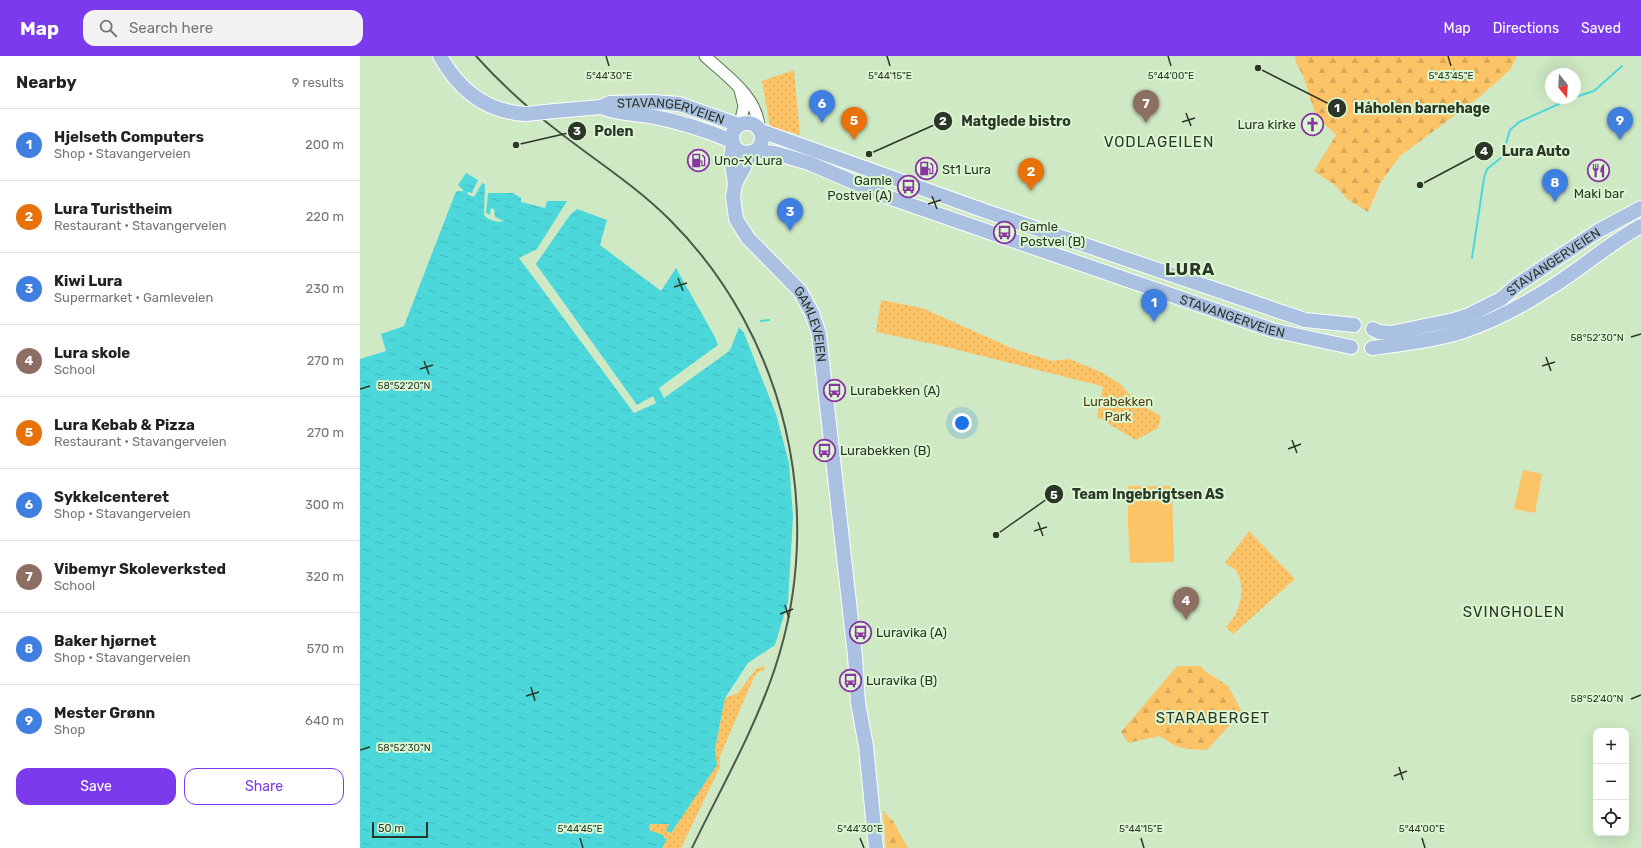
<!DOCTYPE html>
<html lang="en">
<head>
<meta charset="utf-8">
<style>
  :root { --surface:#fff; --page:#f2f2f2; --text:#222; --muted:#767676; --line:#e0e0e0; --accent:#7c3aed }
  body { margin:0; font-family:Rubik,sans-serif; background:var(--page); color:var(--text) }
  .controls { position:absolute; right:12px; bottom:12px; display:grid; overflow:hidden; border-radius:8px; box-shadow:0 4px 16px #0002 }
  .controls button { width:36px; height:36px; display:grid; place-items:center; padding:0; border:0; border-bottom:1px solid var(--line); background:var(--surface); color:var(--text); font:20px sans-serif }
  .compass { position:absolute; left:1185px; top:12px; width:36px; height:36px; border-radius:50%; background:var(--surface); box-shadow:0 4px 16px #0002; rotate:162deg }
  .scale { position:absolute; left:12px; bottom:10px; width:56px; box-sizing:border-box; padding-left:4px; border:2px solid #2c3628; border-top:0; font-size:11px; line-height:14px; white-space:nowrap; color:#2c3628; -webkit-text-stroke:3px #dbf7d1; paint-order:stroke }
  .you { position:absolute; left:602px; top:367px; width:14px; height:14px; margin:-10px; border:3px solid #fff; border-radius:50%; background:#1a73e8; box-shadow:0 0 0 6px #1a73e833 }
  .badge { display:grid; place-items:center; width:26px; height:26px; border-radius:50%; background:var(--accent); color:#fff; font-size:13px; font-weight:700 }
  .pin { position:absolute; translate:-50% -33px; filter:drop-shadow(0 1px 2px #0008) }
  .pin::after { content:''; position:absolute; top:21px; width:14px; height:12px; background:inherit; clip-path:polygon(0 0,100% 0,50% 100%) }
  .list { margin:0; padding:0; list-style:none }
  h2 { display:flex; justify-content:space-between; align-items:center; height:52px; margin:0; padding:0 16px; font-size:17px }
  h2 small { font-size:13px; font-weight:400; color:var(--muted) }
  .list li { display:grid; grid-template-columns:26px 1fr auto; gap:12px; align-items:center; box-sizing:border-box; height:72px; padding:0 16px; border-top:1px solid var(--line) }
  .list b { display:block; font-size:15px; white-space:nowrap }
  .list p { margin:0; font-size:13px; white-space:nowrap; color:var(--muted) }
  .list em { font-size:13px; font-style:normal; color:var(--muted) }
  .actions { display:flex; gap:8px; padding:12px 16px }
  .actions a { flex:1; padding:9px 0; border:1px solid var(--accent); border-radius:12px; text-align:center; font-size:14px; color:var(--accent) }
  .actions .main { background:var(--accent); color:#fff }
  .icon { flex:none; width:22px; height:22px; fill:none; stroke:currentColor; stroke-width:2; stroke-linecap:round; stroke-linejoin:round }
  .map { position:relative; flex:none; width:1281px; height:792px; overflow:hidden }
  header { display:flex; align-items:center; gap:24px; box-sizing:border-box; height:56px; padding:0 20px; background:var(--accent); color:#fff }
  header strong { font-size:19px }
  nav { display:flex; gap:22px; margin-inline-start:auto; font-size:14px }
  .search { width:280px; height:36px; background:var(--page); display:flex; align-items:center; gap:10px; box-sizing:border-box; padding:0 14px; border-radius:12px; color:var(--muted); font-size:15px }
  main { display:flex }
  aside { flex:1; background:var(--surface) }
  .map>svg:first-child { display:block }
  .grass { fill:#fcc367 }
  .forest { fill:url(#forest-firs) }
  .park { fill:url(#park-dots) }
  .water { fill:url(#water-ripples) }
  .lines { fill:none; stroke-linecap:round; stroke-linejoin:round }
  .stream { stroke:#4cd8db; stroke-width:2 }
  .minor-casing { stroke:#5e7655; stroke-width:13 }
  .major-casing { stroke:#fff; stroke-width:16 }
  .minor { stroke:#fff; stroke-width:11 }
  .major { stroke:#aac1e2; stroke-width:14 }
  .rail { stroke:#4b5946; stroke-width:2 }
  .major-bridge-casing { stroke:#fff; stroke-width:16; stroke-linecap:butt }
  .major-bridge { stroke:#aac1e2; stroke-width:14 }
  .ticks { fill:none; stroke:#2c3628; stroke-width:1.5 }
  .labels { text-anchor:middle; stroke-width:4; stroke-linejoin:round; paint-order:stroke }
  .street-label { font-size:13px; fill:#2c3628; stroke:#dbf7d1 }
  .poi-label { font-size:13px; fill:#2c3628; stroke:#dbf7d1; text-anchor:start }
  .park-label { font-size:13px; fill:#573d0e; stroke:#dbf7d1 }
  .quarter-label { font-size:15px; letter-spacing:1px; fill:#2c3628; stroke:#dbf7d1 }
  .district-label { font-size:17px; font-weight:bold; letter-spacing:1px; fill:#2c3628; stroke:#dbf7d1 }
  .ticks-label { font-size:10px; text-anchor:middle; fill:#2c3628; stroke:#dbf7d1; stroke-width:4; stroke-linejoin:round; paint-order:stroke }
  .leader { fill:none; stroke:#2c3628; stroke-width:1.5 }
  .callout-dot { fill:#2c3628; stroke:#dbf7d1; stroke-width:1.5 }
  .mark-label { font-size:12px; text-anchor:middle; font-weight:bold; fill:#fff }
  .callout-label { font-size:14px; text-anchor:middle; font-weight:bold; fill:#2c3628; stroke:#dbf7d1; stroke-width:4; stroke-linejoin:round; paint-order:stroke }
</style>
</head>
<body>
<header>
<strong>Map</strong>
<div class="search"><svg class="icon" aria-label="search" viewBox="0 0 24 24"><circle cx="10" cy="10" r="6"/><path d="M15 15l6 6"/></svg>Search here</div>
<nav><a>Map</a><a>Directions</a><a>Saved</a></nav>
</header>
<main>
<aside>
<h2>Nearby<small>9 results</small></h2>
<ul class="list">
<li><span class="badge" style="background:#3f7fe0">1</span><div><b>Hjelseth Computers</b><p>Shop · Stavangerveien</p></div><em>200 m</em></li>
<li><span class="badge" style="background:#e8710a">2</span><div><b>Lura Turistheim</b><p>Restaurant · Stavangerveien</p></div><em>220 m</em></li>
<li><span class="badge" style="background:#3f7fe0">3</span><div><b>Kiwi Lura</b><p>Supermarket · Gamleveien</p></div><em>230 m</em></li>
<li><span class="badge" style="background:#8d6e63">4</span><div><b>Lura skole</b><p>School</p></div><em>270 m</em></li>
<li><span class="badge" style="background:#e8710a">5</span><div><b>Lura Kebab &amp; Pizza</b><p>Restaurant · Stavangerveien</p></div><em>270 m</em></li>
<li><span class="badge" style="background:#3f7fe0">6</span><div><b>Sykkelcenteret</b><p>Shop · Stavangerveien</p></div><em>300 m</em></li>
<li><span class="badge" style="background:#8d6e63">7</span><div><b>Vibemyr Skoleverksted</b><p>School</p></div><em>320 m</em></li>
<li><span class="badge" style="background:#3f7fe0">8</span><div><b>Baker hjørnet</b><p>Shop · Stavangerveien</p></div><em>570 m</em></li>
<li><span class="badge" style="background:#3f7fe0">9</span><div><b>Mester Grønn</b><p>Shop</p></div><em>640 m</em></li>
</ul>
<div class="actions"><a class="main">Save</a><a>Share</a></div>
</aside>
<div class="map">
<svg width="1281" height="792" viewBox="0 0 1281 792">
  <defs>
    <pattern id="forest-firs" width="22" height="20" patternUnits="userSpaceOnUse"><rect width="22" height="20" fill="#fcc367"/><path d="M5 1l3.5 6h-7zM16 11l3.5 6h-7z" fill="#d8a859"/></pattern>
    <pattern id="park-dots" width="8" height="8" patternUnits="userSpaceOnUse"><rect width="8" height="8" fill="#fcc367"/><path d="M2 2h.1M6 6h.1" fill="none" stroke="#d8a859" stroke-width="1.8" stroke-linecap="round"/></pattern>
    <pattern id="water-ripples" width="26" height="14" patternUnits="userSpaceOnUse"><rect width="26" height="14" fill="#4cd8db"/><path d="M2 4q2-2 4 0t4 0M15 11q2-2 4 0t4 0" fill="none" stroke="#43babc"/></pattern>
  </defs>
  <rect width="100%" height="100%" fill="#cee9c4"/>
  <g class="grass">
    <polygon points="1163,414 1182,418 1175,457 1154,453"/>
    <polygon points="768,430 812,430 814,506 770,507 768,469"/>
  </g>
  <g class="forest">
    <polygon points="935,0 1157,0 1150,14 1118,42 1040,100 1021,126 1008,156 987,143 976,130 954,115 976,79 956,60 943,20 936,6"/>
    <path d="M 817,610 L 841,610 L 845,615 L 868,630 L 882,656 L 847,694 C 825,693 819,694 800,680 L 768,687 L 761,676 Z"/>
    <polygon points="523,755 533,765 548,792 526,792"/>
  </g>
  <g class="park">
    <polygon points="434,14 440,79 410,70 402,25"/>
    <polygon points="521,244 562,252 654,293 692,305 709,303 741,316 759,327 778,347 801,360 798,372 776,384 737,361 743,332 741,330 582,290 516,276"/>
    <path d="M 889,475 L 935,523 L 873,578 L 866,571 C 879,558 887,534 877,516 C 875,512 869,510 865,507 Z"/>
    <polygon points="405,610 404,614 398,616 394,621 360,700 360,711 321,792 302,792 307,783 289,774 291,768 309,768 307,774 312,776 356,709 355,693 365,642 378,637 396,613"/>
  </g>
  <path class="water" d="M 106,117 L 118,124 L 112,137 L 108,136 L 107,138 L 114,141 L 122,127 L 125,128 L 124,159 C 128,164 138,167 144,165 L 135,161 L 134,153 L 131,152 L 130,159 L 126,157 L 128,137 L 153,137 L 161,142 L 161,146 L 185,152 L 187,145 L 207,145 L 177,193 L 159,202 L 274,357 L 296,347 L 293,340 L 277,349 L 176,208 L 210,159 L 217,153 L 247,164 L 240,189 L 301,235 L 316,212 L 355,281 L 358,289 L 299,332 L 304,342 L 368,296 L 371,292 L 379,271 L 384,277 L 416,358 L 429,407 L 433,460 L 428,546 L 415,589 L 388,607 L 365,642 L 355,693 L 357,709 L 311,777 L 306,775 L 309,768 L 290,768 L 289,774 L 303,779 L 304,782 L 307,783 L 302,792 L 0,792 L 0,303 L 26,295 L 21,278 L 44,270 L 95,138 L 97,135 L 104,135 L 98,129 Z"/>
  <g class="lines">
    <g class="stream">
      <polyline points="1215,41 1234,35 1262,10"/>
      <polyline points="1112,202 1124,122 1127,113 1142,101 1150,74 1159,66 1212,42"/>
      <polyline points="401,265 409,264"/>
    </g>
    <defs>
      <g id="minor">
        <path d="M 345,0 C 366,20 397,40 399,71"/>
        <polyline points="380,34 384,50 380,68"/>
      </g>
      <g id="major">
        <path d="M 80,0 C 99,34 126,56 166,58"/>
        <path d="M 244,52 C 260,58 278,58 295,61 C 321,66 348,75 372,85"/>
        <path id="s1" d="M 195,55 L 241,51 L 250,47 L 293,46 L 319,48 L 379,69"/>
        <circle cx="387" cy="82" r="15"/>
        <polyline points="401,75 625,155 945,264 994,269"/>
        <path id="s2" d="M 373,87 L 371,103 L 375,128 L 373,141 L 376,163 L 388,182 L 440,235 L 452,257 L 459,278 L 495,600 L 498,647 L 506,690 L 516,792"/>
        <path id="s3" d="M 395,95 L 415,97 L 449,107 L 528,141 L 912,274 L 991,291"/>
        <polyline points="375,128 392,96"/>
        <path id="s4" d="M 1013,273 L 1019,276 L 1031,277 L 1094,264 L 1107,260 L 1141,243 L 1157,229 L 1238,175 L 1281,152"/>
        <path d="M 1012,292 C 1042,288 1075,284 1104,275 C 1133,265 1167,247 1193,230 C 1223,211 1250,187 1281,170"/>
      </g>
    </defs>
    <use href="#minor" class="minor-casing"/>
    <use href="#major" class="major-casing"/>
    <use href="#minor" class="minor"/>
    <use href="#major" class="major"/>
    <path class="rail" d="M 116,0 C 141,28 169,53 199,76 C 236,105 276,130 310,164 C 426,280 467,456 415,612 C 395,673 360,734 332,792"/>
    <defs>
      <polyline id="major-bridge" points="166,58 195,55"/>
    </defs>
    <use href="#major-bridge" class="major-bridge-casing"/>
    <use href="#major-bridge" class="major-bridge"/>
  </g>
  <path class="ticks" d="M 246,0 L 249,10M 527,0 L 530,10M 808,0 L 811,10M 1088,0 L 1091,10M 826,57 L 831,70M 822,66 L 835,62M 572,140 L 577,153M 568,148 L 581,144M 318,222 L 323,235M 314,231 L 327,227M 1271,281 L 1281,278M 1186,301 L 1191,315M 64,305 L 69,318M 1182,310 L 1195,306M 60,313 L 73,309M 0,333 L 10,330M 932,384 L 937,397M 928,393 L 941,388M 678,466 L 683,480M 674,475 L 687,471M 425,549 L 429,562M 420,558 L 433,553M 171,631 L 175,645M 166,640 L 179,636M 1271,643 L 1281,639M 0,694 L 10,691M 1039,711 L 1043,724M 1034,720 L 1047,715M 220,782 L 223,792M 500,782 L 504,792M 781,782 L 784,792M 1062,782 L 1065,792"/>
  <defs>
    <symbol id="church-ring" viewBox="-11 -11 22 22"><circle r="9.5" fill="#dbf7d1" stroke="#8934a2" stroke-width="1.5"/><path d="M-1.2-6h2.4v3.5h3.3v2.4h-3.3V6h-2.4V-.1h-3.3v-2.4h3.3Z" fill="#8934a2"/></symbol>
    <symbol id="fuel-ring" viewBox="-11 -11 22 22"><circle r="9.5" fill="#dbf7d1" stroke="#8934a2" stroke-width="1.5"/><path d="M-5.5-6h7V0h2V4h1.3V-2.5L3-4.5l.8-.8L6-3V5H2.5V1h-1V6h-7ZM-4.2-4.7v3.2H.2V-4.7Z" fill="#8934a2"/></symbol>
    <symbol id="restaurant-ring" viewBox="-11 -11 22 22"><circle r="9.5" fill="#dbf7d1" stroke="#8934a2" stroke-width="1.5"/><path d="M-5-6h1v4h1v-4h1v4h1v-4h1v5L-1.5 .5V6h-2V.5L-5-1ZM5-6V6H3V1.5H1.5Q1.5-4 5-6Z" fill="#8934a2"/></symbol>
    <symbol id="bus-ring" viewBox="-11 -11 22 22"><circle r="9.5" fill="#dbf7d1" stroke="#8934a2" stroke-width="1.5"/><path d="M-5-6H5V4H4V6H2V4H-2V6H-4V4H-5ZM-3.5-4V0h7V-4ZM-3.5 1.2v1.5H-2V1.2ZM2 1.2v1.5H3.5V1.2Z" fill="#8934a2"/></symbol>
  </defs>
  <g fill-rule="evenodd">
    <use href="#church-ring" x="940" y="56" width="25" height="25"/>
    <use href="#fuel-ring" x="326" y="92" width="25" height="25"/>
    <use href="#fuel-ring" x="554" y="100" width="25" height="25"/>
    <use href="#restaurant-ring" x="1226" y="102" width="25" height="25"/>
    <use href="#bus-ring" x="536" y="118" width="25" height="25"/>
    <use href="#bus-ring" x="632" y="164" width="25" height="25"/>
    <use href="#bus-ring" x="462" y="322" width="25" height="25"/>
    <use href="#bus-ring" x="452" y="382" width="25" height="25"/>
    <use href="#bus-ring" x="488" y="564" width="25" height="25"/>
    <use href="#bus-ring" x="478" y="612" width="25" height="25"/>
  </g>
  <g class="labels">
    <g class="street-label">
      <text dy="5" stroke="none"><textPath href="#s1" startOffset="118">STAVANGERVEIEN</textPath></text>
      <text dy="5" stroke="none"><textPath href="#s4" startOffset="199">STAVANGERVEIEN</textPath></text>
      <text dy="5" stroke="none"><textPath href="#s3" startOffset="506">STAVANGERVEIEN</textPath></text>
      <text dy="5" stroke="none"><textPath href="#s2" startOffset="209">GAMLEVEIEN</textPath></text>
    </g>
    <g class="poi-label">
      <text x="936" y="73" text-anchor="end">Lura kirke</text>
      <text x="354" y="109">Uno-X Lura</text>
      <text x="582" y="118">St1 Lura</text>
      <text x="532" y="129" text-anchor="end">Gamle<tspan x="532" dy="15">Postvei (A)</tspan></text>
      <text x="1239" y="142" text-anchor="middle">Maki bar</text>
      <text x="660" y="175">Gamle<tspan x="660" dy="15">Postvei (B)</tspan></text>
      <text x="490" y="339">Lurabekken (A)</text>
      <text x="480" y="399">Lurabekken (B)</text>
      <text x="516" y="581">Luravika (A)</text>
      <text x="506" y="629">Luravika (B)</text>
    </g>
    <g class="park-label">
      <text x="758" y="350">Lurabekken<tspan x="758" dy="15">Park</tspan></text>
    </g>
    <g class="quarter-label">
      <text x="799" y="91">VODLAGEILEN</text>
      <text x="1154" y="561">SVINGHOLEN</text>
      <text x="853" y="667">STARABERGET</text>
    </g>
    <g class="district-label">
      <text x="830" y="219">LURA</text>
    </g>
  </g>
  <g class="ticks-label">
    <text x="249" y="23">5°44'30"E</text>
    <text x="530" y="23">5°44'15"E</text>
    <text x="811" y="23">5°44'00"E</text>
    <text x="1091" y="23">5°43'45"E</text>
    <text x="1237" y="285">58°52'30"N</text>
    <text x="44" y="333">58°52'20"N</text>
    <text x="1237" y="646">58°52'40"N</text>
    <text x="44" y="695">58°52'30"N</text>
    <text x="220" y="776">5°44'45"E</text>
    <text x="500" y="776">5°44'30"E</text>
    <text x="781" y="776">5°44'15"E</text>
    <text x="1062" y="776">5°44'00"E</text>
  </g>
  <path class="leader" d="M898 12L977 52M509 98L583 65M156 89L217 75M1060 129L1124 95M636 479L694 438"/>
  <g class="callout-dot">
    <circle cx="898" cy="12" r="4"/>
    <circle cx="509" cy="98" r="4"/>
    <circle cx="156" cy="89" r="4"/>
    <circle cx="1060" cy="129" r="4"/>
    <circle cx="636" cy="479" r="4"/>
    <circle cx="977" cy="52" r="10"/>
    <circle cx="583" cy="65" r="10"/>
    <circle cx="217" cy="75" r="10"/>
    <circle cx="1124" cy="95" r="10"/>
    <circle cx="694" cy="438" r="10"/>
  </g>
  <g class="mark-label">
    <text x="977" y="56">1</text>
    <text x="583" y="69">2</text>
    <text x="217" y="79">3</text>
    <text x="1124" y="99">4</text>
    <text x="694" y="443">5</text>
  </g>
  <g class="callout-label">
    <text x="1062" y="57">Håholen barnehage</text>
    <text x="656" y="70">Matglede bistro</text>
    <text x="254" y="80">Polen</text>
    <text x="1176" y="100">Lura Auto</text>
    <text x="788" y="443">Team Ingebrigtsen AS</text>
  </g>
</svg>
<div class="controls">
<button>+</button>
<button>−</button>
<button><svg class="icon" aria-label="locate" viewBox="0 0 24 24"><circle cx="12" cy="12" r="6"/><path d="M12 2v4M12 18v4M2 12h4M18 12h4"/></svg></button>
</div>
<svg class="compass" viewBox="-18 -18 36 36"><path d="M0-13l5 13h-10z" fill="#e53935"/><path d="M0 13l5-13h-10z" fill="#767676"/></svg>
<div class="scale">50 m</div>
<div class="you"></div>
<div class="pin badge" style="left:794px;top:266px;background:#3f7fe0">1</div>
<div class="pin badge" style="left:671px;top:135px;background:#e8710a">2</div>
<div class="pin badge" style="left:430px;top:175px;background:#3f7fe0">3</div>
<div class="pin badge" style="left:826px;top:564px;background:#8d6e63">4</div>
<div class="pin badge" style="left:494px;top:84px;background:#e8710a">5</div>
<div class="pin badge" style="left:462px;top:67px;background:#3f7fe0">6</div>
<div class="pin badge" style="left:786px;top:67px;background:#8d6e63">7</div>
<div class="pin badge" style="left:1195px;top:146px;background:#3f7fe0">8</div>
<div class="pin badge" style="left:1260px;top:84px;background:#3f7fe0">9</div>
</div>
</main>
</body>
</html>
